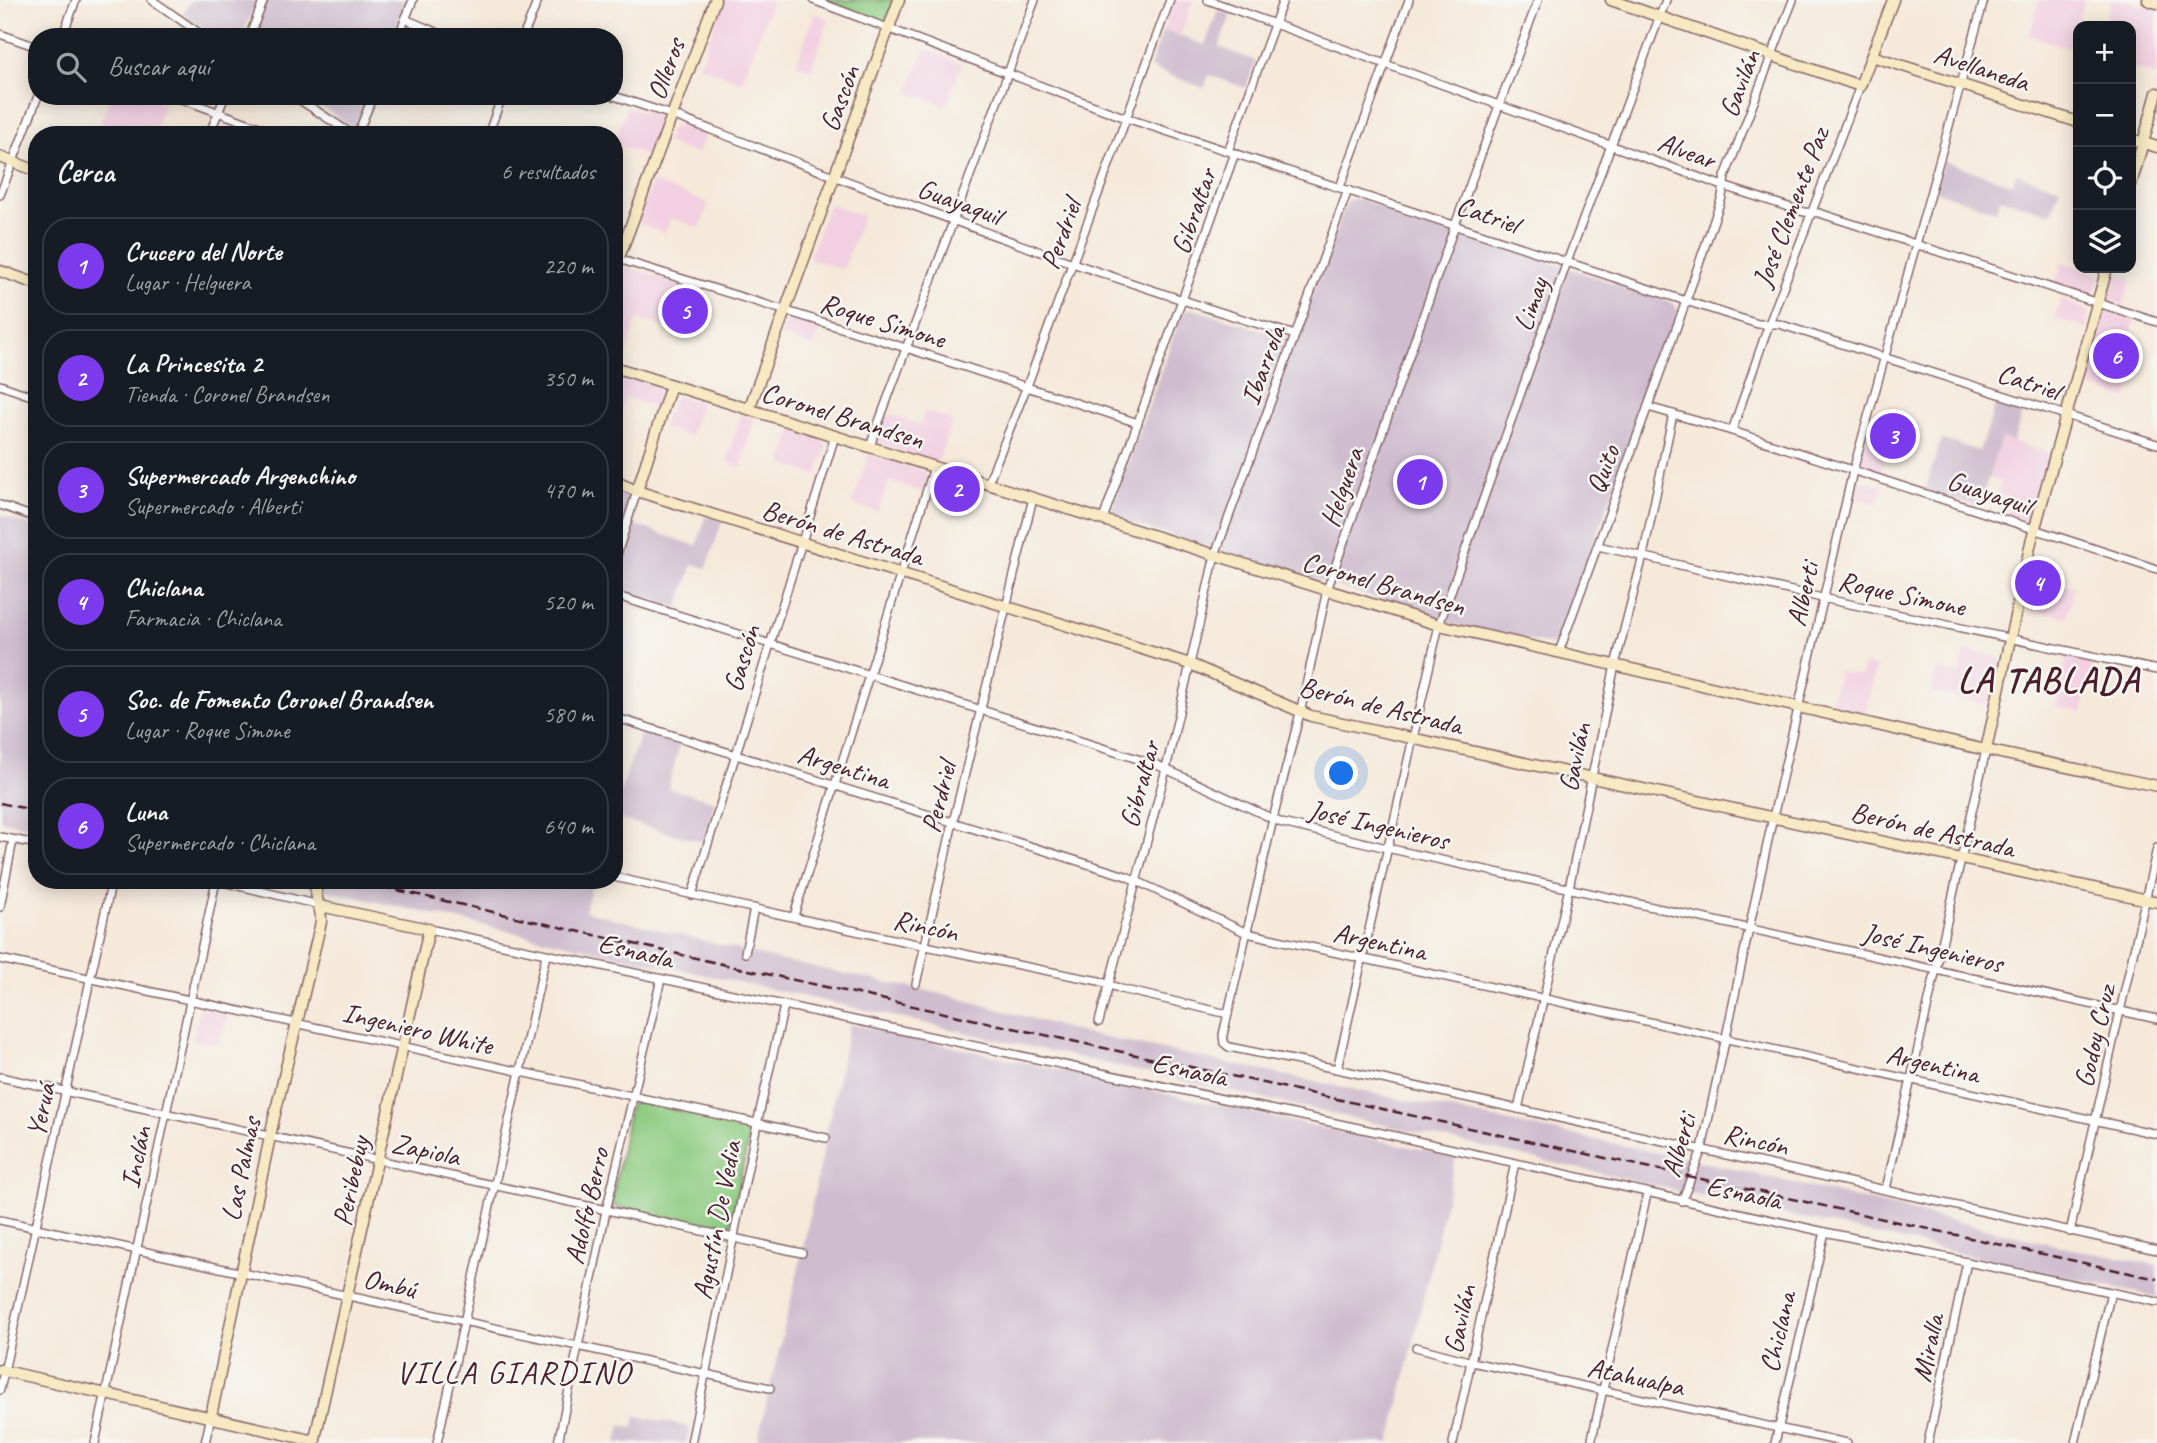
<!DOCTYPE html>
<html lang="es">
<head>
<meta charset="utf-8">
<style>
  :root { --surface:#171b24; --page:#20242c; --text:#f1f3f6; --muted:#9ea1a6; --line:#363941; --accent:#7c3aed }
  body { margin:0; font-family:Caveat,sans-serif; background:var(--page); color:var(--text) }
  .controls { position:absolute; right:21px; top:21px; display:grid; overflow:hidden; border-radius:14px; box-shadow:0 4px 18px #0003 }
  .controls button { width:63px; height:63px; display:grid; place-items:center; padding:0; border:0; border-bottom:2px solid var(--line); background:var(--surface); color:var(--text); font:35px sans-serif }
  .you { position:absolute; left:1342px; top:774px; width:24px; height:24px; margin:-18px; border:5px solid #fff; border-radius:50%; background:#1a73e8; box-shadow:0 0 0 10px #1a73e833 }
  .badge { display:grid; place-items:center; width:46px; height:46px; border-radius:50%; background:var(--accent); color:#fff; font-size:23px; font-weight:700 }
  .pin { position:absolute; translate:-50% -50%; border:4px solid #fff; box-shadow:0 2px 7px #0006 }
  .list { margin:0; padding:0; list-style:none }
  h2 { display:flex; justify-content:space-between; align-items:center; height:91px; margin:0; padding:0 28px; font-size:30px }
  h2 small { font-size:23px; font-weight:400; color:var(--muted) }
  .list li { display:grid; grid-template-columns:46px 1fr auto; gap:21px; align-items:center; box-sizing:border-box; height:98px; margin:0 14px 14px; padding:0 14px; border:2px solid var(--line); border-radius:28px }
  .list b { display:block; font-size:26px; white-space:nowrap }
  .list p { margin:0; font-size:23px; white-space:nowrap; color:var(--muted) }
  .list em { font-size:23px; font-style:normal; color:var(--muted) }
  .icon { flex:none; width:38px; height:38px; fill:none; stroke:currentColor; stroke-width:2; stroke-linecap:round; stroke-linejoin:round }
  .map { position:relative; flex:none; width:2157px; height:1443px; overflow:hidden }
  .search { position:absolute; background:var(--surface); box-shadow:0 4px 18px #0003; left:28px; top:28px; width:595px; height:77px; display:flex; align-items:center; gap:18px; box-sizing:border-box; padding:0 24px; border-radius:28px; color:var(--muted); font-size:26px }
  .panel { position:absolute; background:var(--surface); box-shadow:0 4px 18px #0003; left:28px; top:126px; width:595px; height:763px; border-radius:28px }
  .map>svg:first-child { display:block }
  .built { fill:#f2cfe1 }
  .industrial { fill:#cfbdcf }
  .green { fill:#8dcb81; stroke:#6c7556; stroke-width:2 }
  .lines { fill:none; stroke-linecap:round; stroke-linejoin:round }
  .street-casing { stroke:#866668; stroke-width:10 }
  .secondary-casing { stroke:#866668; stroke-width:13 }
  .street { stroke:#fff; stroke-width:7 }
  .secondary { stroke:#f6e9c3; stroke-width:10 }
  .rail { stroke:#4a1f2b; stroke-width:2.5; stroke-dasharray:10 5; stroke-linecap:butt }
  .labels { text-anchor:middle; stroke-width:5; stroke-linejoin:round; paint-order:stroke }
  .street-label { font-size:28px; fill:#4a1f2b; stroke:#f6f6f2 }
  .quarter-label { font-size:32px; letter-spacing:2px; fill:#4a1f2b; stroke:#f6f6f2 }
  .district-label { font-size:35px; font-weight:bold; letter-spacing:2px; fill:#4a1f2b; stroke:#f6f6f2 }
</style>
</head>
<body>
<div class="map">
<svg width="2157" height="1443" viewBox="0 0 2157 1443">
  <rect width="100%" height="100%" fill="#f6f6f2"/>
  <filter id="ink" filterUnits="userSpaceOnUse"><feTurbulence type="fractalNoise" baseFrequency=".0143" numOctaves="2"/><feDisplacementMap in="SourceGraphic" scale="14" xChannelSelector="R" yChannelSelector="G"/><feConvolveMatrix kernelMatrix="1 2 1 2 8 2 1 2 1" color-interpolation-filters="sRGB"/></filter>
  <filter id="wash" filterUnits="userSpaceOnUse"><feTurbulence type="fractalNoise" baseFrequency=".00686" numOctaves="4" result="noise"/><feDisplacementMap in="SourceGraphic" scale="28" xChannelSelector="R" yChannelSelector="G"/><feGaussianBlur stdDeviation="1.57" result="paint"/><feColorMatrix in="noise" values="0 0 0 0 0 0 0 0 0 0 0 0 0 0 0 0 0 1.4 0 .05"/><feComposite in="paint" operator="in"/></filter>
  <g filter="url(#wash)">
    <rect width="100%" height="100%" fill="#f5e9da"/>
    <g class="built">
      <polygon points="724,0 772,0 742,82 699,66"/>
      <polygon points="1175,0 1193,1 1180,36 1163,30"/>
      <polygon points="2040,0 2084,0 2069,48 2029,35"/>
      <polygon points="2112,0 2126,0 2157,9 2157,76 2131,68 2131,26 2104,26"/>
      <polygon points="815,13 829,19 811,69 796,64"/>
      <polygon points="925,49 962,63 946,106 909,92"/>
      <polygon points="110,96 144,96 164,104 152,135 126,135 126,132 100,123"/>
      <polygon points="627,106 656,116 662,121 662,128 651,157 614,144"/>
      <polygon points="678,125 705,135 697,154 666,143 671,129"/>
      <polygon points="652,182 709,203 700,228 671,218 665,233 637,223"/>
      <polygon points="829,204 863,216 843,270 809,258"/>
      <polygon points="2062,262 2101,275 2095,292 2087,295 2055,284"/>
      <polygon points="624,266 702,290 688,334 637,319 623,365 614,363 614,282 619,270"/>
      <polygon points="2111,271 2132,278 2123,305 2106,298 2104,294"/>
      <polygon points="2061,299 2088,311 2086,328 2055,319"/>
      <polygon points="2106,312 2135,320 2125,351 2140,357 2127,399 2081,384 2099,317"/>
      <polygon points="791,318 820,328 814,346 779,335 786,321"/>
      <polygon points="614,372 660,386 662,393 658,408 625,398 617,426 614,425"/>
      <polygon points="677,396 701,402 690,436 662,428 672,400"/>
      <polygon points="1874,410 1920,424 1912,449 1890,443 1879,476 1862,470 1860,464"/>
      <polygon points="925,411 952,421 937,464 878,444 878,438 887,413 920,425"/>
      <polygon points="741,414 755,418 741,467 727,462"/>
      <polygon points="793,429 820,438 825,442 827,445 817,475 782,464"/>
      <polygon points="2001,438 2051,454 2032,520 2026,522 2006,516 2011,498 1997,494 2001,481 1988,478"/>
      <polygon points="869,454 924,471 927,478 922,492 889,481 878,512 852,504"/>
      <polygon points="1857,479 1883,487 1877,503 1850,496 1853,482"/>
      <polygon points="2028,577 2074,586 2067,617 2021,608"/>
      <polygon points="1965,650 2001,658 1990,706 1931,692 1937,669 1960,674"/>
      <polygon points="2067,656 2093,662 2082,712 2056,706"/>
      <polygon points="1864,664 1876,667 1864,719 1829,711 1838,671 1861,676"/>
      <polygon points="200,1007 227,1013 220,1044 193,1040"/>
    </g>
    <g class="industrial">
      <polygon points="191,0 257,0 242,37 216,37 183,14"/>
      <polygon points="268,0 407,0 392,37 253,37"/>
      <polygon points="1218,10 1231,14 1219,47 1256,61 1246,88 1209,75 1204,88 1150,68 1163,30 1205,45"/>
      <polygon points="306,96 368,96 357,122 352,127"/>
      <polygon points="1943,161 2012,184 2016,173 2060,188 2051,214 2001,198 1996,211 1935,191"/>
      <polygon points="1350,199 1359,199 1671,302 1676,307 1678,313 1556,646 1448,623 1355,591 1117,519 1112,514 1112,508 1181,315 1186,310 1193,309 1296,340 1345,206"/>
      <polygon points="1997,401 2023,410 2013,442 2001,438 1979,507 1925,490 1941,439 1979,451"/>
      <polygon points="614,489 628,496 629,503 614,555"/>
      <polygon points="0,515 37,528 37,828 0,820"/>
      <polygon points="706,516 722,521 707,568 693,564 678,608 617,587 615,582 632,524 697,546"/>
      <polygon points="641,731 680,743 668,788 715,801 704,842 614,818 614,794 619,795"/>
      <polygon points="279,880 593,880 585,911 783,961 948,995 1086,1034 1712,1164 2068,1248 2157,1265 2157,1297"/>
      <polygon points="849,1024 1456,1157 1390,1443 757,1443 802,1253"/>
      <polygon points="636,1416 690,1427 686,1443 617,1443 621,1425 634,1428"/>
    </g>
    <g class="green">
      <polygon points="822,0 894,0 886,21 882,22"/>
      <polygon points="636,1101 745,1125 750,1132 730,1228 726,1232 615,1207 612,1201 630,1105"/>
    </g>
  </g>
  <g filter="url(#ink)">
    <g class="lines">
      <defs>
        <g id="street">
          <polyline points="152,0 205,37"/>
          <polyline points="813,0 1126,118 1686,301 1758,324 1779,324 2157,444"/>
          <polyline points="1208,0 1723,186 1804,212 1819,213 2157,322"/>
          <polyline points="1538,0 1455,225 1327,590 1300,713 1273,819 1223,1035 1224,1043 1229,1047 1337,1069 2157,1250"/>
          <polyline points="405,19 448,37"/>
          <polyline points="0,34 37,47"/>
          <polyline points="62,37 76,0"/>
          <polyline points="249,37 264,0"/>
          <polyline points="398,37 413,0"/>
          <polyline points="523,37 538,0"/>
          <polyline points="173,96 281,135"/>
          <polyline points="294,96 353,135"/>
          <path d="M 614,96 L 672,115 C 878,193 1083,272 1295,335"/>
          <polyline points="209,135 225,96"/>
          <polyline points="357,135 373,96"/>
          <polyline points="488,135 502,96"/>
          <polyline points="1228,151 1283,0"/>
          <polyline points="1340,187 1409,0"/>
          <polyline points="0,195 38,96"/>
          <polyline points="615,258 906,348 1138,423"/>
          <polyline points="0,385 37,398"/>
          <polyline points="1648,407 1732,431 2157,569"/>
          <polyline points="1732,431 1769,324 1860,86"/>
          <polyline points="870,446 1035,0"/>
          <polyline points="988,483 1027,386 1170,0"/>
          <polyline points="0,505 37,518"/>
          <polyline points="1103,519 1235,153"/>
          <polyline points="1598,546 1822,598 2157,670"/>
          <polyline points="614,564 637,491"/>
          <polyline points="614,595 1157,765 1282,823 1387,848 2157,1019"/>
          <polyline points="1559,652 1686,301 1722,197 1725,177 1793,0"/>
          <polyline points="614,717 1126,876 1247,933 2157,1134"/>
          <polyline points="0,837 37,844"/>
          <path d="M 614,877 C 776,914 937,950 1099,981 L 1121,989 L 1228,1014"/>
          <polyline points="214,880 319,905"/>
          <polyline points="692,895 835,436"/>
          <polyline points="0,907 13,840"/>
          <polyline points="794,916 934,467"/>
          <polyline points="429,929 1377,1132 1825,1232 2157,1302"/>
          <polyline points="745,953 754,908"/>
          <polyline points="0,959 826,1138"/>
          <polyline points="916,984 953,822 1033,498"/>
          <polyline points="1099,1022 1166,769 1215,555 1348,190"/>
          <polyline points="1337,1069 1439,625 1567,262 1666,0"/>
          <polyline points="0,1077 802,1253"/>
          <polyline points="1518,1109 1569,888 1615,665 1643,556 1673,414"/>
          <polyline points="1886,1189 1986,750"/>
          <polyline points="1682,1201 1702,1149 1773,817 1853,471 1984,0"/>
          <polyline points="0,1220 770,1388"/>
          <polyline points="2070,1232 2157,848"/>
          <polyline points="1416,1347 1472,1362 1847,1443"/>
          <polyline points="0,1390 112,880"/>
          <polyline points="95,1443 216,881"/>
          <polyline points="205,1443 211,1416"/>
          <polyline points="437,1443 546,955"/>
          <polyline points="558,1443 606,1211 661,979"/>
          <polyline points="691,1443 757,1124 784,1006"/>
          <polyline points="1453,1443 1515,1163"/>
          <polyline points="1591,1443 1647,1194"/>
          <polyline points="1775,1443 1825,1232"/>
          <polyline points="1928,1443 1967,1262"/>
          <polyline points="2075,1443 2111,1292"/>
        </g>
        <g id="secondary">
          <polyline points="1611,0 1860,86 1893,0"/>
          <polyline points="2148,0 2157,3"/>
          <polyline points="1872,56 2078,122"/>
          <polyline points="2131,139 2157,147"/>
          <polyline points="0,157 37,171"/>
          <polyline points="2131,185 2157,93"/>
          <polyline points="0,271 37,284"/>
          <polyline points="614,271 715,0"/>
          <polyline points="614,367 1439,625 1986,750 2157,786"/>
          <polyline points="749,409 899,0"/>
          <polyline points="614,481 637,491 1190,664 1311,716 2157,902"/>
          <polyline points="637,491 671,385"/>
          <polyline points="1986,750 2031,542 2107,268"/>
          <polyline points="0,1370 315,1441"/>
          <path d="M 211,1416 L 274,1118 L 321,922 C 322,907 313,896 316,880"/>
          <polyline points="314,1443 429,929 320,906"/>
        </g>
      </defs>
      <use href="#street" class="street-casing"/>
      <use href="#secondary" class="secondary-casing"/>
      <use href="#street" class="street"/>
      <use href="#secondary" class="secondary"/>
      <g class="rail">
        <polyline points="0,803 37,811"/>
        <polyline points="353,880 735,967 2157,1279"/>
      </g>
    </g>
  </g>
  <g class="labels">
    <g class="street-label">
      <text transform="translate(1982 67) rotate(18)" y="10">Avellaneda</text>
      <text transform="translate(665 69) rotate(-70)" y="10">Olleros</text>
      <text transform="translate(1739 83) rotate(-69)" y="10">Gavilán</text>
      <text transform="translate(839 98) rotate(-70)" y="10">Gascón</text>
      <text transform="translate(1687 150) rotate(20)" y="10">Alvear</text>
      <text transform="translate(960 201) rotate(20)" y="10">Guayaquil</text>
      <text transform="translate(1790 207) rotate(-69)" y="10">José Clemente Paz</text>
      <text transform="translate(1193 211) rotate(-71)" y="10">Gibraltar</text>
      <text transform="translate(1488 214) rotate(19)" y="10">Catriel</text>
      <text transform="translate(1060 234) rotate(-70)" y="10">Perdriel</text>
      <text transform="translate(1530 304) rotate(-70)" y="10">Limay</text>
      <text transform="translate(883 320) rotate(17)" y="10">Roque Simone</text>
      <text transform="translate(1262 365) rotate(-70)" y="10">Ibarrola</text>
      <text transform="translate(2029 381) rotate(18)" y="10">Catriel</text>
      <text transform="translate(843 415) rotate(17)" y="10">Coronel Brandsen</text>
      <text transform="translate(1602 469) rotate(-69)" y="10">Quito</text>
      <text transform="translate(1341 487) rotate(-71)" y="10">Helguera</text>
      <text transform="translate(1990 492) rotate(18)" y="10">Guayaquil</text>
      <text transform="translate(843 532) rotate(17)" y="10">Berón de Astrada</text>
      <text transform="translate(1384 583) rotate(16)" y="10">Coronel Brandsen</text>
      <text transform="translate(1902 593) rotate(12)" y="10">Roque Simone</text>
      <text transform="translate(1802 594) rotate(-77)" y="10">Alberti</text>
      <text transform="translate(741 658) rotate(-73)" y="10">Gascón</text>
      <text transform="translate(1381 705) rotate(14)" y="10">Berón de Astrada</text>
      <text transform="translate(1574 757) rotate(-78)" y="10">Gavilán</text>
      <text transform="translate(844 766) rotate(17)" y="10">Argentina</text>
      <text transform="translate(1139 784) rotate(-75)" y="10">Gibraltar</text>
      <text transform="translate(938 797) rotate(-76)" y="10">Perdriel</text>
      <text transform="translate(1379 824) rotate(13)" y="10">José Ingenieros</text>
      <text transform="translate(1933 829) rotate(13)" y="10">Berón de Astrada</text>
      <text transform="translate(926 925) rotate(12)" y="10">Rincón</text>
      <text transform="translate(1380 941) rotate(12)" y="10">Argentina</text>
      <text transform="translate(1933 947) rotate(13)" y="10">José Ingenieros</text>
      <text transform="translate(636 950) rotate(13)" y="10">Esnaola</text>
      <text transform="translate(418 1028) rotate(13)" y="10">Ingeniero White</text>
      <text transform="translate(2094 1036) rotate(-77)" y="10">Godoy Cruz</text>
      <text transform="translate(1933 1063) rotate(13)" y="10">Argentina</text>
      <text transform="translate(1190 1069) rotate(12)" y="10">Esnaola</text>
      <text transform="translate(40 1110) rotate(-78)" y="10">Yeruá</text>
      <text transform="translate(1756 1139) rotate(12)" y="10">Rincón</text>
      <text transform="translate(1678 1145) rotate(-74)" y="10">Alberti</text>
      <text transform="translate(426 1149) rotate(12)" y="10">Zapiola</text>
      <text transform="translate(135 1157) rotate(-78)" y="10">Inclán</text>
      <text transform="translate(240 1169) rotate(-78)" y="10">Las Palmas</text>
      <text transform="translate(350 1181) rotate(-78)" y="10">Peribebuy</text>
      <text transform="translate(1744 1192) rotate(12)" y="10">Esnaola</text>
      <text transform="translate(586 1206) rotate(-77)" y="10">Adolfo Berro</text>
      <text transform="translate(716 1220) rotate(-79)" y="10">Agustín De Vedia</text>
      <text transform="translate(390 1283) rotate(13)" y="10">Ombú</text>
      <text transform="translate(1459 1319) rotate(-78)" y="10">Gavilán</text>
      <text transform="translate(1777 1332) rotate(-77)" y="10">Chiclana</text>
      <text transform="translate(1927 1348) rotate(-78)" y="10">Miralla</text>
      <text transform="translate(1636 1376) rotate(12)" y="10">Atahualpa</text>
    </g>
    <g class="quarter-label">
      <text x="514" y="1383">VILLA GIARDINO</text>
    </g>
    <g class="district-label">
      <text x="2049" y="692">LA TABLADA</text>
    </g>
  </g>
</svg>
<div class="controls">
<button>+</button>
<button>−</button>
<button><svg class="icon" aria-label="locate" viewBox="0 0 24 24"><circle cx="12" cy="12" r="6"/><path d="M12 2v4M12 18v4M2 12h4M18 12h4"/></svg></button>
<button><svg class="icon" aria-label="layers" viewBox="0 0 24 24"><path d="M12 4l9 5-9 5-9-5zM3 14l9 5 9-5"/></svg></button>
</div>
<div class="you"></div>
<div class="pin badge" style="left:1420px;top:482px">1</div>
<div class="pin badge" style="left:957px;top:489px">2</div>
<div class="pin badge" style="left:1893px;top:436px">3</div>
<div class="pin badge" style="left:2038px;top:583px">4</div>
<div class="pin badge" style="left:685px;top:311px">5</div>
<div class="pin badge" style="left:2116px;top:356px">6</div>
<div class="search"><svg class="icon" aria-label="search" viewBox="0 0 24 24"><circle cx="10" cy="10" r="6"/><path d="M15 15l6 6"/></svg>Buscar aquí</div>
<section class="panel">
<h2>Cerca<small>6 resultados</small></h2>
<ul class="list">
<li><span class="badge">1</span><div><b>Crucero del Norte</b><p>Lugar · Helguera</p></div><em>220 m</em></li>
<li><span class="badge">2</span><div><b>La Princesita 2</b><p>Tienda · Coronel Brandsen</p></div><em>350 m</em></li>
<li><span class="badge">3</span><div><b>Supermercado Argenchino</b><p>Supermercado · Alberti</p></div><em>470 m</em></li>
<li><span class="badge">4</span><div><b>Chiclana</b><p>Farmacia · Chiclana</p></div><em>520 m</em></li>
<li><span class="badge">5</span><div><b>Soc. de Fomento Coronel Brandsen</b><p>Lugar · Roque Simone</p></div><em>580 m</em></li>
<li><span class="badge">6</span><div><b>Luna</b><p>Supermercado · Chiclana</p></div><em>640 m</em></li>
</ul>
</section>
</div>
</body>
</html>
